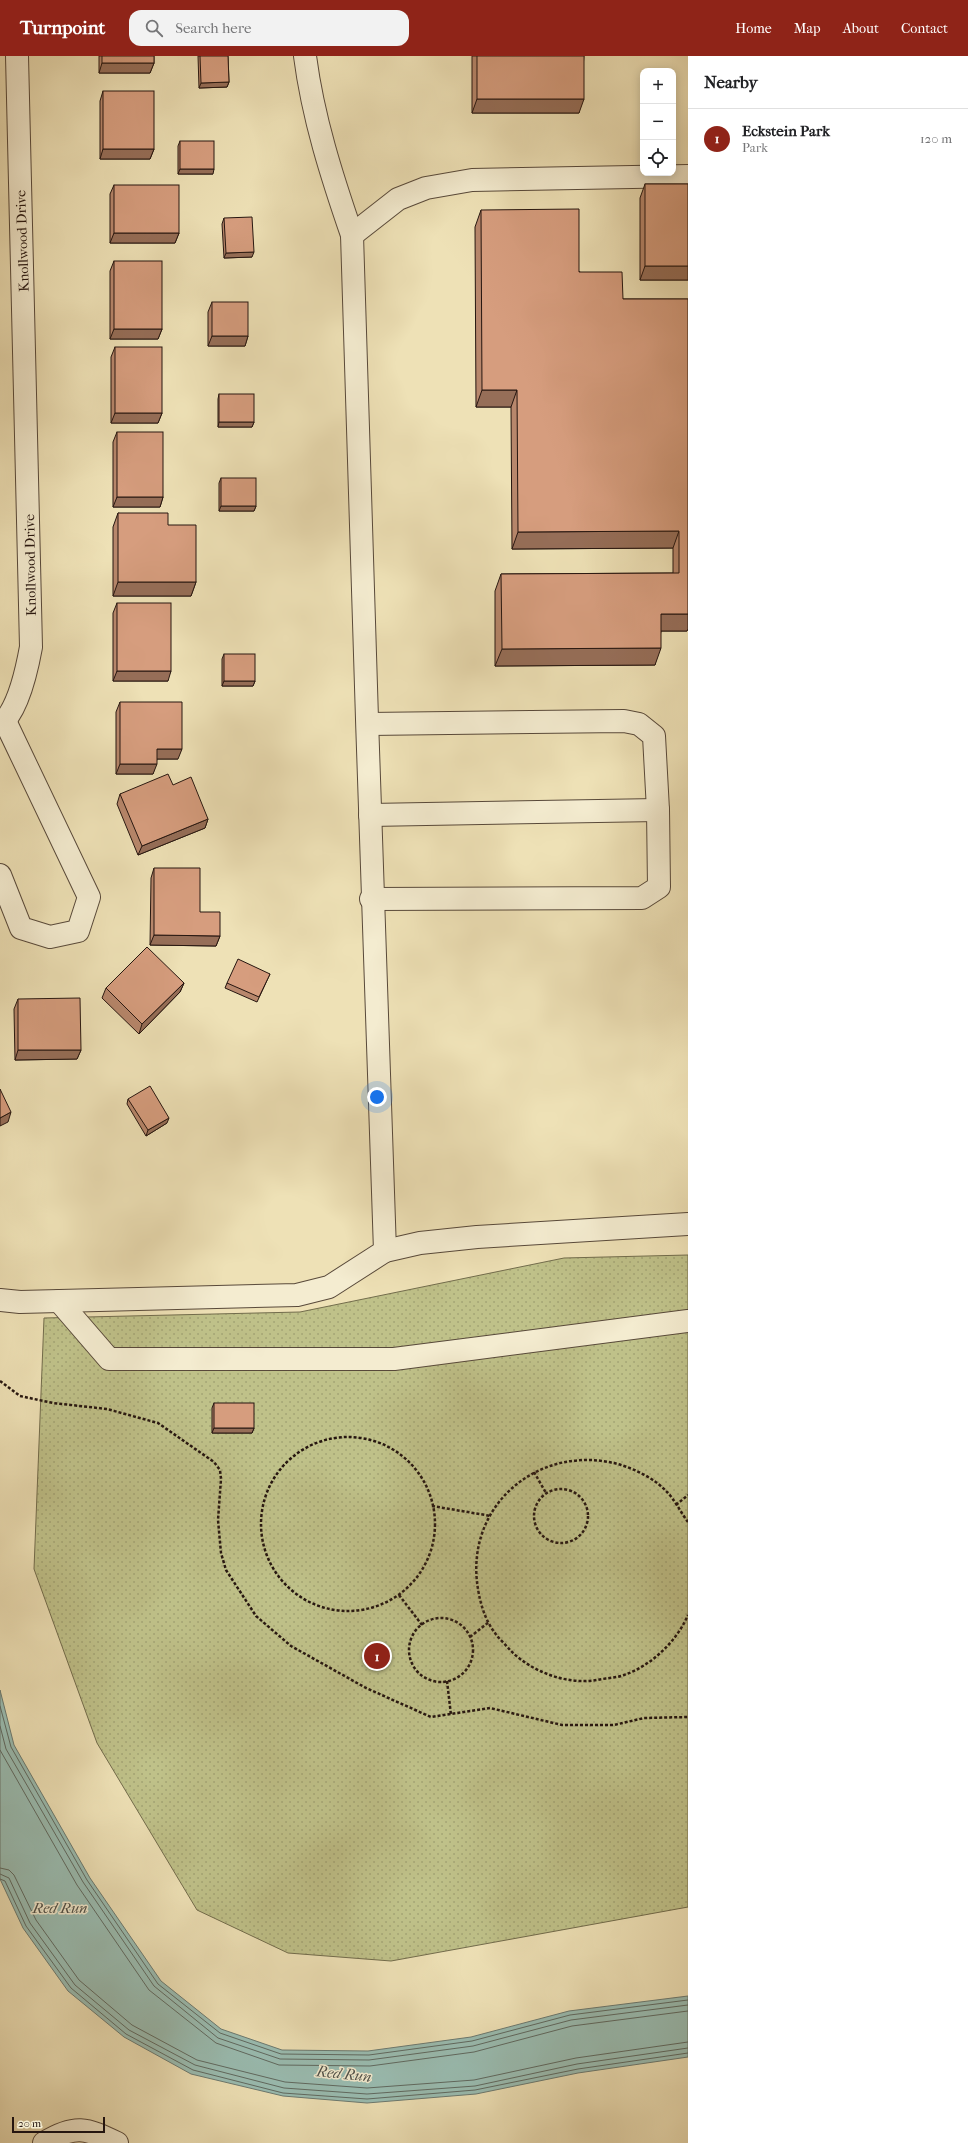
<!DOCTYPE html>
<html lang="en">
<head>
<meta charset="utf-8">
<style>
  :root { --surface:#fff; --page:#f2f2f2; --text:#202124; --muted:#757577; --line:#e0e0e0; --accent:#8f2418 }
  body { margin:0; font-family:"IM FELL French Canon",serif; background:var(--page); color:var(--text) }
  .controls { position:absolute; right:12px; top:12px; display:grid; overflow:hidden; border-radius:8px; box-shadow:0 2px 10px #0003 }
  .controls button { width:36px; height:36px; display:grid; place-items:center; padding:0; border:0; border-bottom:1px solid var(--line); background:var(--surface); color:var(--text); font:20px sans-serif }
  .scale { position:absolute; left:12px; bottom:10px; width:93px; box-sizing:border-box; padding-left:4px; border:2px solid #261610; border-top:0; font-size:11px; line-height:14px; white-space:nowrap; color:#261610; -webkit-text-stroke:3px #f4ecd0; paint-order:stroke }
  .you { position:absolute; left:377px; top:1041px; width:14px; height:14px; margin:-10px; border:3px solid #fff; border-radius:50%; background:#1a73e8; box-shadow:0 0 0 6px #1a73e833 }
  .badge { display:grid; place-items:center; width:26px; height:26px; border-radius:50%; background:var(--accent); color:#fff; font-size:13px; font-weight:700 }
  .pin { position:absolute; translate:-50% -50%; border:2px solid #fff; box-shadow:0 1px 4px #0006 }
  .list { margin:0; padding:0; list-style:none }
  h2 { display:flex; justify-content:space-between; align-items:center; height:52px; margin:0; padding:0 16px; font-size:17px }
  h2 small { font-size:13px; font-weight:400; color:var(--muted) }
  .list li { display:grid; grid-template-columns:26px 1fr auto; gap:12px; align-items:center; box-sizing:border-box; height:60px; padding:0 16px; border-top:1px solid var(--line) }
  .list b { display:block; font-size:15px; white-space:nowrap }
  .list p { margin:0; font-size:13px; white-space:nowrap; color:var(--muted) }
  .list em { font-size:13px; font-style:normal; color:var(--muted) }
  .icon { flex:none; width:22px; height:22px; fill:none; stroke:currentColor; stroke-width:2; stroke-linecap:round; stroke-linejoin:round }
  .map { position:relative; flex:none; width:688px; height:2087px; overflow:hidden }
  header { display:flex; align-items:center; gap:24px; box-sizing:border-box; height:56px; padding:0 20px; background:var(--accent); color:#fff }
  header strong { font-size:19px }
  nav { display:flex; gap:22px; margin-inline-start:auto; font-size:14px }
  .search { width:280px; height:36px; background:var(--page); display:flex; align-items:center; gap:10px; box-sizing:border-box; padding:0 14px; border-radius:12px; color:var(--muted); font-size:15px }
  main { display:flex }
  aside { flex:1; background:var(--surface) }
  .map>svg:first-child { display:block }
  .park { fill:url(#park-dots); stroke:#726c4c }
  .water { fill:#9abdb2; stroke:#6c7a71 }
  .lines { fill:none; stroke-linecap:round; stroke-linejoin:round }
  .shore { stroke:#606a61; stroke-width:1 }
  .minor-casing { stroke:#58493a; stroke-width:24 }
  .path { stroke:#261610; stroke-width:2.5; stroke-dasharray:3 2; stroke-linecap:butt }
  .minor { stroke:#f4ecd0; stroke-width:22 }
  .wall { fill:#b8876c; stroke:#261610 }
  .shaded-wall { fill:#966e58; stroke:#261610 }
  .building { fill:#d69d7e; stroke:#261610 }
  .labels { text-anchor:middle; stroke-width:3; stroke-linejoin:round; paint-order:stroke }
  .street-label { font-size:14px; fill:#261610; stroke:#f4ecd0 }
  .water-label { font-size:15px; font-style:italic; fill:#4f5049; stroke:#f4ecd0 }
</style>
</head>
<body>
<header>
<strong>Turnpoint</strong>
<div class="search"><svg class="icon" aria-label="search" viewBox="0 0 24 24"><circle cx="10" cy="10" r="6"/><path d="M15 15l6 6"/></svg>Search here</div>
<nav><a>Home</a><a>Map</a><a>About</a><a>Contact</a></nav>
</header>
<main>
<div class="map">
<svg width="688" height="2087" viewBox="0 0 688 2087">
  <defs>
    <pattern id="park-dots" width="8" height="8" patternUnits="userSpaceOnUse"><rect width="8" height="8" fill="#bfc189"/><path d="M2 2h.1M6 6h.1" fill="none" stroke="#a4a575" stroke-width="1.8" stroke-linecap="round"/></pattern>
  </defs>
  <rect width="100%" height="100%" fill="#eee1b6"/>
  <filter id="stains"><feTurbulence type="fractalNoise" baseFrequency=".005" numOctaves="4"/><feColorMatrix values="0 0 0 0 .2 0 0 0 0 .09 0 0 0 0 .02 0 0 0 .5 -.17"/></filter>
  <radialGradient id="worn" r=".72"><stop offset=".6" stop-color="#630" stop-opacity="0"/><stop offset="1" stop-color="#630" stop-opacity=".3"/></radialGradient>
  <polygon class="park" points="688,1199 688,1851 391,1905 288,1897 197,1854 97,1687 34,1513 44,1262 300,1256 564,1202"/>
  <polygon class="water" points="0,1634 14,1689 90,1822 161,1925 221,1973 282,1994 368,1995 471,1981 569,1955 688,1940 688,2001 578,2017 476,2038 367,2047 283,2040 191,2018 124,1981 68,1935 23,1872 0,1823"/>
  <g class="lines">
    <g class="shore">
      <polyline points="0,1650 11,1691 87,1824 158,1928 220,1977 281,1998 369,1999 472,1985 570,1959 688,1944"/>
      <polyline points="0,1670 6,1693 83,1826 154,1930 218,1982 280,2003 369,2004 473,1990 571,1964 688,1949"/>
      <polyline points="0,1694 77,1829 149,1934 216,1987 279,2009 370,2010 474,1996 572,1970 688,1955"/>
      <polyline points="0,1812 9,1814 14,1819 36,1864 79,1924 132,1969 197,2004 285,2026 367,2032 474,2024 576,2002 688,1986"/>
      <polyline points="0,1818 9,1822 30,1867 75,1929 129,1974 195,2009 284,2032 367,2038 475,2030 577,2008 688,1992"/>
      <polyline points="0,1823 5,1825 26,1870 71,1932 126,1978 193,2014 283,2037 367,2043 475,2034 578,2013 688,1997"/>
    </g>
    <defs>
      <g id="minor">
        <polyline points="352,179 398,143 426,132 472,124 688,120"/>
        <polyline points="368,668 624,665 639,668 654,680 658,754 659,831 642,842 371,843"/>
        <path d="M 0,669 C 18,655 27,613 31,591 L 17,0"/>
        <polyline points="370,759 658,754"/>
        <polyline points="0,819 21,872 50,881 78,875 89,841 5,665"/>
        <polyline points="385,1195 420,1187 477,1181 688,1168"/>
        <path d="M 0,1244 L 20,1246 L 297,1239 L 329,1231 L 385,1195 C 372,856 363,518 352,179 C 332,121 313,62 305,0"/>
        <polyline points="59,1245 109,1303 394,1303 688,1265"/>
        <path d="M 44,2087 C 75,2068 86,2072 117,2087"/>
      </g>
    </defs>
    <use href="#minor" class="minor-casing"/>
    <g class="path">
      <polyline points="0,1325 20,1340 53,1347 107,1353 158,1367 214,1406 220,1414 221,1423 218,1464 221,1497 226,1514 256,1560 291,1590 366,1632 431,1661 490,1652 562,1669 614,1669 644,1662 688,1661"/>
      <circle cx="348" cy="1468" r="87"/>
      <polyline points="534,1416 546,1437"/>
      <circle cx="561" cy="1460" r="27"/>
      <polyline points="676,1449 688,1439"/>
      <polyline points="432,1450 491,1460"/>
      <path d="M 688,1466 C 681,1457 675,1444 667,1436 C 655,1423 637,1414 621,1409 C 543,1386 468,1445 477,1526 C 479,1543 484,1563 495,1577 C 499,1583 506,1589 511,1595 C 532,1616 567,1629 597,1624 C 606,1622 616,1622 624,1619 C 651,1610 677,1585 688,1559"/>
      <polyline points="399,1539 422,1569"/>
      <circle cx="441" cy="1594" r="32"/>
      <polyline points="470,1581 489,1566"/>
      <polyline points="447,1625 451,1659"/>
    </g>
    <use href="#minor" class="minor"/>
  </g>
  <g class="wall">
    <polygon points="99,0 154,0 154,7 150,17 99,17"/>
    <polygon points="198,0 228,0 229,26 227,31 199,32"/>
    <polygon points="472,0 584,0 579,57 472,57"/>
    <polygon points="103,35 154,93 150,103 100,103 100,45"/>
    <polygon points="180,85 213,118 178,118 178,90"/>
    <polygon points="645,128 688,128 688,224 640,224 640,142"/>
    <polygon points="114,129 179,177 175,187 110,187 110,138"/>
    <polygon points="481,154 623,243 688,243 688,573 687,575 661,575 655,609 495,610 495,535 501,518 673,517 673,492 512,493 511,351 476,351 475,171"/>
    <polygon points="224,162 252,201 224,202 222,168"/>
    <polygon points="114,205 162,273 158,283 110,283 110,215"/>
    <polygon points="212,246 248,280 245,290 208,290 208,256"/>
    <polygon points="115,291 162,357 158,367 111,367 111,301"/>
    <polygon points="219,338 254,366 252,371 218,371 218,343"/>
    <polygon points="117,376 163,441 160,451 113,451 113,386"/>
    <polygon points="221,422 256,450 254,455 219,455 219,427"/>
    <polygon points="118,457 168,469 196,526 191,540 113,540 113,471"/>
    <polygon points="117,547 168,625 113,625 113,557"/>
    <polygon points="224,598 255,625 253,630 222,630 222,603"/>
    <polygon points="120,646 178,703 157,703 153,718 116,718 116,656"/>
    <polygon points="173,729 208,763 205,772 138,799 117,748 120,738"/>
    <polygon points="154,812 200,856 220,880 216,890 150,889 151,822"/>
    <polygon points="270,918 257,946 225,932 227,927"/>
    <polygon points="184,927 180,936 139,978 102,942 106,932"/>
    <polygon points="18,943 81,994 77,1003 15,1004 14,953"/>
    <polygon points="128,1043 167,1067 146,1080 127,1048"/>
    <polygon points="214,1347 254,1372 252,1377 212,1377 212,1352"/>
  </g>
  <g class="shaded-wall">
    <polygon points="102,7 154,7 150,17 99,17"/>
    <polygon points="229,26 227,31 199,32 201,27"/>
    <polygon points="477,43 584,43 579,57 472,57"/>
    <polygon points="103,93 154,93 150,103 100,103"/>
    <polygon points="180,113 214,113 213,118 178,118"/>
    <polygon points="114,177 179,177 175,187 110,187"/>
    <polygon points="254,196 252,201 224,202 226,197"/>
    <polygon points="645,210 688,210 688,224 640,224"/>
    <polygon points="114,273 162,273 158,283 110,283"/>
    <polygon points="212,280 248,280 245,290 208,290"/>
    <polygon points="482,334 517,334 511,351 476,351"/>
    <polygon points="115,357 162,357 158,367 111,367"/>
    <polygon points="219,366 254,366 252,371 218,371"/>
    <polygon points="117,441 163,441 160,451 113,451"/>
    <polygon points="221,450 256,450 254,455 219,455"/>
    <polygon points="679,475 673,492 512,493 518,476"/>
    <polygon points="118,526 196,526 191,540 113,540"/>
    <polygon points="661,558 688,558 688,573 687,575 655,575"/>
    <polygon points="661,592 655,609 495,610 502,593"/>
    <polygon points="117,615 171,615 168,625 113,625"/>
    <polygon points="224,625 255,625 253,630 222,630"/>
    <polygon points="157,693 182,693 178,703 153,703"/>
    <polygon points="120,708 157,708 153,718 116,718"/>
    <polygon points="208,763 205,772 138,799 142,790"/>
    <polygon points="154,879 220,880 216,890 150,889"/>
    <polygon points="184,927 180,936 139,978 142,968"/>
    <polygon points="18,994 81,994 77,1003 15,1004"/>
    <polygon points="11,1056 8,1066 0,1070 0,1062"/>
    <polygon points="169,1062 167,1067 146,1080 148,1074"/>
    <polygon points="214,1372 254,1372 252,1377 212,1377"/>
  </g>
  <g class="building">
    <rect x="102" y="0" width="52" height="7"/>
    <polygon points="200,0 228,0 229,26 201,27"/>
    <rect x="477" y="0" width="107" height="43"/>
    <rect x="103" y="35" width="51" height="58"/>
    <rect x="180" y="85" width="34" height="28"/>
    <rect x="645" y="128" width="43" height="82"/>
    <rect x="114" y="129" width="65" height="48"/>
    <polygon points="579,153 579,216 622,216 623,243 688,243 688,558 661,558 661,592 502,593 501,518 679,517 679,475 518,476 517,334 482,334 481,154"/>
    <polygon points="252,161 254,196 226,197 224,162"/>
    <rect x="114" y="205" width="48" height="68"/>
    <rect x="212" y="246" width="36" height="34"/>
    <rect x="115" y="291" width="47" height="66"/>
    <rect x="219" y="338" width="35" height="28"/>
    <rect x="117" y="376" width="46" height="65"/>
    <rect x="221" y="422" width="35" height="28"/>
    <polygon points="118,457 168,457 168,469 196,469 196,526 118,526"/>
    <rect x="117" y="547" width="54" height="68"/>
    <rect x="224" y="598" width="31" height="27"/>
    <polygon points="120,646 182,646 182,693 157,693 157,708 120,708"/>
    <polygon points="168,718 173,729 191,721 208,763 142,790 120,738"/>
    <polygon points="154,812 200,812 200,856 220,856 220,880 154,879"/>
    <polygon points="147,891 184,927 142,968 106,932"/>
    <polygon points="238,903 270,918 259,941 227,927"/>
    <polygon points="80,942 81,994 18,994 18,943"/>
    <polygon points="150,1030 169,1062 148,1074 128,1043"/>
    <polygon points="0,1033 11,1056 0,1062"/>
    <rect x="214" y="1347" width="40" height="25"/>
  </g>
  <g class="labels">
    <g class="street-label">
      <text transform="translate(22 185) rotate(-92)" y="5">Knollwood Drive</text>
      <text transform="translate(30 509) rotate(-91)" y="5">Knollwood Drive</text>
    </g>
    <g class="water-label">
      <text x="60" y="1857">Red Run</text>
      <text transform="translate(344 2018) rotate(6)" y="5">Red Run</text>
    </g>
  </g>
  <rect width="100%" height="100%" filter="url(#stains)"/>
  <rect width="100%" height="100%" fill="url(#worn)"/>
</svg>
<div class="controls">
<button>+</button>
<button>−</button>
<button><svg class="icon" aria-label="locate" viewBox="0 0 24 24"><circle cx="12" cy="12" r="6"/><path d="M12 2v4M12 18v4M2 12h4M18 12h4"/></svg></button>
</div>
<div class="scale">20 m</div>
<div class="you"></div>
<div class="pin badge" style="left:377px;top:1600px">1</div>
</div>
<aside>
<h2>Nearby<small></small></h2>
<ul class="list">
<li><span class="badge">1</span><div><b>Eckstein Park</b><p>Park</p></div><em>120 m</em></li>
</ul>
</aside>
</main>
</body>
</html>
